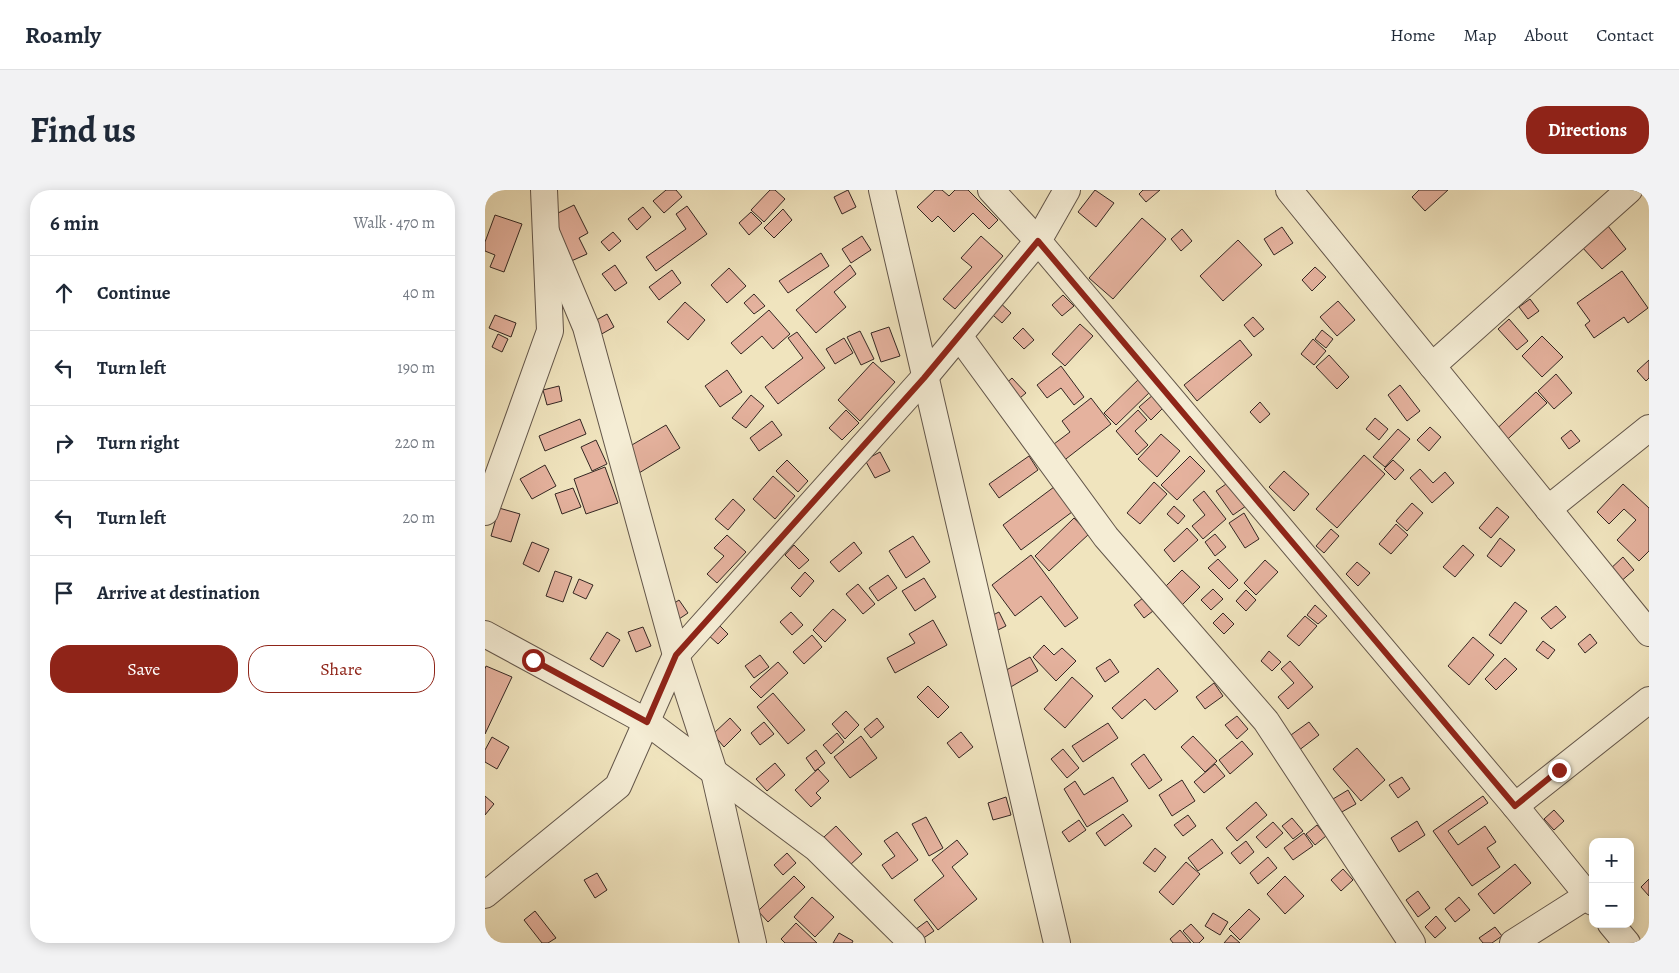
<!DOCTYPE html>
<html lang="en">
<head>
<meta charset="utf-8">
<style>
  :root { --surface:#fff; --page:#f2f2f3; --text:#1f2937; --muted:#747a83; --line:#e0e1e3; --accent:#8f2418 }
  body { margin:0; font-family:Alegreya,serif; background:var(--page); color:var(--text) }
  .controls { position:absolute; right:15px; bottom:15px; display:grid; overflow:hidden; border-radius:10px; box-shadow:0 2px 12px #0003 }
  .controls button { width:45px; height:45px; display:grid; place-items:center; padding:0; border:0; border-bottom:1px solid var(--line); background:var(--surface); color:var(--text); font:25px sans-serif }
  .stop { position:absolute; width:15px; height:15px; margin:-11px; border:4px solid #8f2418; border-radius:50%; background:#fff }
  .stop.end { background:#8f2418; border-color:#fff; box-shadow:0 1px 5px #0008 }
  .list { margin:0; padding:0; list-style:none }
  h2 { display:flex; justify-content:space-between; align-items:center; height:65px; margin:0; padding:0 20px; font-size:21px }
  h2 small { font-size:16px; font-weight:400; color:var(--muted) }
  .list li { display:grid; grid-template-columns:32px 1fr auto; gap:15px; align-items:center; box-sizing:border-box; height:75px; padding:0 20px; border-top:1px solid var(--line) }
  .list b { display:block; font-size:19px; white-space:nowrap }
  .list em { font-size:16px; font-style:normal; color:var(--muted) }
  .actions { display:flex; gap:10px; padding:15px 20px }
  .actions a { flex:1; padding:11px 0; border:1px solid var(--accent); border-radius:20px; text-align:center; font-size:18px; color:var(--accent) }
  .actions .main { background:var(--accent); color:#fff }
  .icon { flex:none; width:28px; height:28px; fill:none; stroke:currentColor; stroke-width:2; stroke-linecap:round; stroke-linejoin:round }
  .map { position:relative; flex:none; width:1164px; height:753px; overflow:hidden; border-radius:20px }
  header { display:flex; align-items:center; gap:30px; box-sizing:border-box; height:70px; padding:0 25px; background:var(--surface); border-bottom:1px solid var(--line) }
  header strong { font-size:24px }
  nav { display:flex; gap:28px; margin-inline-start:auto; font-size:18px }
  .intro { display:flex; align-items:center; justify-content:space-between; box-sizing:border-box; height:120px; padding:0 30px }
  h1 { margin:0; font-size:35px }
  .button { padding:12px 22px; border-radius:20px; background:var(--accent); color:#fff; font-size:18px; font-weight:700 }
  main { display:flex; gap:30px; padding:0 30px }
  aside { flex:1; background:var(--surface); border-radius:20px; box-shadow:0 2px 12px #0003 }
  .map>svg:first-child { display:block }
  .building { fill:#e5b29e; stroke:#342723 }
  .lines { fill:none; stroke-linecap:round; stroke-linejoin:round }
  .minor-casing { stroke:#63564a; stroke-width:28 }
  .minor { stroke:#f5edd5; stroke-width:26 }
  .route { stroke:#8f2418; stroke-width:6 }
</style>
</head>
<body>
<header>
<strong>Roamly</strong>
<nav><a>Home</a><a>Map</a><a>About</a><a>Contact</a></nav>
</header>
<div class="intro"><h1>Find us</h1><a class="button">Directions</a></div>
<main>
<aside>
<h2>6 min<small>Walk · 470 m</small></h2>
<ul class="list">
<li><svg class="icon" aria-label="ahead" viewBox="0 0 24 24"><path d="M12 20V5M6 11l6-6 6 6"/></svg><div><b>Continue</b></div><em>40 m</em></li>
<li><svg class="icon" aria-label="left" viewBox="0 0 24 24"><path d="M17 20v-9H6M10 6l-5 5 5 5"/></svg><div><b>Turn left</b></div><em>190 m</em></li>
<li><svg class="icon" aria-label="right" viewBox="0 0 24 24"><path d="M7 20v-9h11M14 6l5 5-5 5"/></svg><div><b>Turn right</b></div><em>220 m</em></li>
<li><svg class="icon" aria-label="left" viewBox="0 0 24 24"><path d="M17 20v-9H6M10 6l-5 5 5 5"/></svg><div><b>Turn left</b></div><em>20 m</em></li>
<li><svg class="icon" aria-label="arrive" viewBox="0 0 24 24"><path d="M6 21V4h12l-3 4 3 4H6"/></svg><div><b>Arrive at destination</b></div></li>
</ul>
<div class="actions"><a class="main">Save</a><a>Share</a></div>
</aside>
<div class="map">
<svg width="1164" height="753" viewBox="0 0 1164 753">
  <rect width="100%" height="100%" fill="#f0e4be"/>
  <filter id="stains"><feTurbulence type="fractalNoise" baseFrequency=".004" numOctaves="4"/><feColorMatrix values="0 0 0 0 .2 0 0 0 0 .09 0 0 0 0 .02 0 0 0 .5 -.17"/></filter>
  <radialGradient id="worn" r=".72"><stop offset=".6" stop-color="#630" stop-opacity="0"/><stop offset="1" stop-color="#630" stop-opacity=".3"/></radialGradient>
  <g class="building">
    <polygon points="181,0 191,0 197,7 179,23 168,11"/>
    <polygon points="285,0 290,0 300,9 279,32 266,20"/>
    <polygon points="363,0 371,17 357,24 349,7"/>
    <polygon points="450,0 457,0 464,6 470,0 483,0 513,30 504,39 488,23 469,42 453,26 447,32 432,17"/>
    <polygon points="610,0 629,13 611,37 593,22"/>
    <polygon points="658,0 675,0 661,12 654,4"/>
    <polygon points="934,0 963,0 940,21 927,7"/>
    <polygon points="89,15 103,43 94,48 102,64 84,72 63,28"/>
    <polygon points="202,16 222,44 171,81 161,67 201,39 191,24"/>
    <polygon points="158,17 166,27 152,40 143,29"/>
    <polygon points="298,19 307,30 289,48 279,38"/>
    <polygon points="266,22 277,33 264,45 254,33"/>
    <polygon points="10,25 37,34 19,82 5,77 10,65 0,61 0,52"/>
    <polygon points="657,28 681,49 628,109 604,88"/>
    <polygon points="1123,36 1141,59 1117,79 1097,57"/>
    <polygon points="797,37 808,53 789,65 779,49"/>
    <polygon points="697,39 707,51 696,61 686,49"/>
    <polygon points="128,42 136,51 124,61 116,52"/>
    <polygon points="377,46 386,60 366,73 357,59"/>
    <polygon points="496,46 518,66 470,119 458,109 487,77 476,68"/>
    <polygon points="753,50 777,75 738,111 715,86"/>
    <polygon points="336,63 344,76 303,103 294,91"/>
    <polygon points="130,75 142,93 130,101 117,84"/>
    <polygon points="365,75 371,84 349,102 361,117 331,143 311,120"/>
    <polygon points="830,77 841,87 827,101 817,90"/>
    <polygon points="244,78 261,96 242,113 226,95"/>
    <polygon points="187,80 196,93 174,110 164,97"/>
    <polygon points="1137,81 1163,118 1143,133 1139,127 1109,148 1100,135 1105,131 1092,113"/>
    <polygon points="269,104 280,116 269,124 259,113"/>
    <polygon points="578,105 589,116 577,126 567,115"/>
    <polygon points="510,108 526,123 517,133 501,119"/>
    <polygon points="1045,109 1054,121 1043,129 1034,117"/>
    <polygon points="853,111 870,130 852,146 835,127"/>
    <polygon points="200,112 220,130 203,150 182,132"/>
    <polygon points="284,120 305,144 288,159 277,146 256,164 246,153"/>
    <polygon points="122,124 129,137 99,154 92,141"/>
    <polygon points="10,125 31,133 26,147 4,138"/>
    <polygon points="768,127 779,139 769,147 759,135"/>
    <polygon points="1024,129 1043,151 1032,160 1013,139"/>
    <polygon points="595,134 608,146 580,176 567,164"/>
    <polygon points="404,137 415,166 396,172 386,143"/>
    <polygon points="538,138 549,150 539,159 528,148"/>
    <polygon points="837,140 848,149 841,158 830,149"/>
    <polygon points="375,141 389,169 376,175 362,147"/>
    <polygon points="312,142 340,178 293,214 280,197 318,168 303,148"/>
    <polygon points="13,144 23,149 17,162 7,157"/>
    <polygon points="1057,146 1078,167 1057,187 1037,166"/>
    <polygon points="359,148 368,163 350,174 341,159"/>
    <polygon points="828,149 841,161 829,175 816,164"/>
    <polygon points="755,150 767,165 712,211 699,195"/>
    <polygon points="844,165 864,187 852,199 831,177"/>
    <polygon points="1164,170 1164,188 1161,191 1152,181"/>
    <polygon points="388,172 410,192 375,231 353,210"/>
    <polygon points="576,176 599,207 589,215 576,198 562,208 552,195"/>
    <polygon points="242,180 257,202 235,217 220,196"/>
    <polygon points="1071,184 1087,203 1069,219 1053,201"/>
    <polygon points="656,187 668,199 631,235 619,223"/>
    <polygon points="527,188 541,203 530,212 517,197"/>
    <polygon points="915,195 935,221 922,231 903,205"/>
    <polygon points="74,196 77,211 62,215 58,200"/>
    <polygon points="1051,202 1062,213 1014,257 1004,246"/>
    <polygon points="669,204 680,216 666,230 654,217"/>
    <polygon points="266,205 279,216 261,238 247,228"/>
    <polygon points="606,208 626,234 577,272 565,257 585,242 577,231"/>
    <polygon points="775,212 785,224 775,233 765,222"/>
    <polygon points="361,220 374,233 357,250 344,238"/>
    <polygon points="653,220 662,230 650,241 663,255 652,265 631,241"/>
    <polygon points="890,228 903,239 894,250 881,239"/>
    <polygon points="95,229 101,244 60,261 54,246"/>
    <polygon points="287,231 297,245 274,261 265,248"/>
    <polygon points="181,235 195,258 154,283 140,259"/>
    <polygon points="945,237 956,247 944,261 932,250"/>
    <polygon points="913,239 925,249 900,277 888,267"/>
    <polygon points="1086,240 1095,251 1084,259 1076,248"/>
    <polygon points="676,244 695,261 672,287 653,269"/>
    <polygon points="111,250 122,274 107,281 96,257"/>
    <polygon points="395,262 405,281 390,288 380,270"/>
    <polygon points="879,265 900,284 852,338 831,319"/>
    <polygon points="544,266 553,280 514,308 504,294"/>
    <polygon points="705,266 720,281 692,310 676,295"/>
    <polygon points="302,270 323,291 313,302 291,281"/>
    <polygon points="908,270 919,280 910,290 899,279"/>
    <polygon points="60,275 71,296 47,309 35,289"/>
    <polygon points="120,277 133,313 101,324 89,289"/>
    <polygon points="935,279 948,293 960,282 969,293 947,313 925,288"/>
    <polygon points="799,281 824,304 809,321 784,297"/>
    <polygon points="288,286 310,306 290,329 268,309"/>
    <polygon points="669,292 682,304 655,334 642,323"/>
    <polygon points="744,292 761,316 748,325 731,301"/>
    <polygon points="1138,294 1164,318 1164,361 1154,371 1132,350 1151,330 1139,319 1124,334 1112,322"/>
    <polygon points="569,297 587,322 536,360 518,335"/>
    <polygon points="88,298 96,317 77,324 70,304"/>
    <polygon points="719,301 741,329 718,349 707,336 720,325 708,310"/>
    <polygon points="248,309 260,320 243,340 230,329"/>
    <polygon points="927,313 938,323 922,341 911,331"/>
    <polygon points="689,316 700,326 693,334 682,324"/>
    <polygon points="1012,317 1024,327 1006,348 994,338"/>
    <polygon points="14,318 35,324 26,352 6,346"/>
    <polygon points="759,323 774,349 760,358 744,333"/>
    <polygon points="589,328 604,344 564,381 550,366"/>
    <polygon points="911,334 923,345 906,364 894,354"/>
    <polygon points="702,338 713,350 689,372 679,360"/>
    <polygon points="846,339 854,346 839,363 831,356"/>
    <polygon points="730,344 741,357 730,366 720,352"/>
    <polygon points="242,345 261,362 232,393 222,384 239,366 229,358"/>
    <polygon points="428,346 445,372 421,388 404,361"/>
    <polygon points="1015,348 1030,360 1016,377 1002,366"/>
    <polygon points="47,352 64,359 54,382 38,374"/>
    <polygon points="369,352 377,363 354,382 345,372"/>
    <polygon points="309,355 324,370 314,379 300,365"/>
    <polygon points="978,355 989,365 970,387 958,377"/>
    <polygon points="546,365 593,428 580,437 556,406 530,426 507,395"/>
    <polygon points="1138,367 1149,380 1134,393 1123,381"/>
    <polygon points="733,369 753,390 744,399 723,378"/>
    <polygon points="780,370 793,382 771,405 759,393"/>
    <polygon points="872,372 885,383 873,396 861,384"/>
    <polygon points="697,380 715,397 695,417 678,399"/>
    <polygon points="70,381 87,387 78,412 61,406"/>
    <polygon points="320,382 329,391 315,407 306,398"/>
    <polygon points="403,385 412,398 393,411 384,398"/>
    <polygon points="439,388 451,407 430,421 417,401"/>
    <polygon points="94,389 108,395 101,409 88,403"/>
    <polygon points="373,394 390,414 378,424 361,404"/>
    <polygon points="728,399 738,409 726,420 716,410"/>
    <polygon points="761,400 771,410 761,421 751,411"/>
    <polygon points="658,408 668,421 659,428 649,415"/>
    <polygon points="194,410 203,423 188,433 179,420"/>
    <polygon points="1030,412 1042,421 1016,454 1004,445"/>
    <polygon points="830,415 842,426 833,434 822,425"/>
    <polygon points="1071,416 1081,427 1066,439 1056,428"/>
    <polygon points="348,419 361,430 340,452 328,440"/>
    <polygon points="306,422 318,435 307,445 295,432"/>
    <polygon points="514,422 521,436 503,445 496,431"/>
    <polygon points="738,423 749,434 739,444 728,433"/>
    <polygon points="820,426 832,436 814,456 802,446"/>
    <polygon points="448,430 462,455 410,483 402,468 430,453 424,444"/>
    <polygon points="233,434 243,444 233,454 222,444"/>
    <polygon points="158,437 166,456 151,462 143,442"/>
    <polygon points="122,442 135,450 118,477 105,469"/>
    <polygon points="1105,444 1112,453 1100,463 1093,454"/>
    <polygon points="327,445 337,457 319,474 308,462"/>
    <polygon points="988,447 1009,465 984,495 963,476"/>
    <polygon points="1058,451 1070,460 1063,469 1051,460"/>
    <polygon points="559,455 569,465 577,458 591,471 571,491 548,467"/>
    <polygon points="784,461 796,472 787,481 776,471"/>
    <polygon points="275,465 284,477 269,488 260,476"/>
    <polygon points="545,467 553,481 524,498 516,483"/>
    <polygon points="1020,468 1032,479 1011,500 1000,489"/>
    <polygon points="625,469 634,482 620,492 611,478"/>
    <polygon points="805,471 828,497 803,519 793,507 809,493 796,479"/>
    <polygon points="293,472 303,483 276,508 265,497"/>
    <polygon points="1,476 27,487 0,544 0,479"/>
    <polygon points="673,478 693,501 670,520 660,509 637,529 627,518"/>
    <polygon points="587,487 608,506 580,538 559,519"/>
    <polygon points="729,493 738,506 720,519 711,507"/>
    <polygon points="443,496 464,517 453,528 432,507"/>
    <polygon points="288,503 320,540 303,554 272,517"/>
    <polygon points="361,521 374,535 360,549 347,534"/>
    <polygon points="752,526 763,539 752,549 740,535"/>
    <polygon points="245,528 256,540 239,557 228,544"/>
    <polygon points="392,528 399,537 386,548 379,539"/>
    <polygon points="279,532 289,544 275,555 266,543"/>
    <polygon points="824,532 834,545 809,564 799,550"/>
    <polygon points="623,533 633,548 598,572 587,556"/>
    <polygon points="476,542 488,557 474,568 462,553"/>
    <polygon points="352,543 359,552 346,564 338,555"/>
    <polygon points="376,546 392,568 365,588 349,567"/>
    <polygon points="708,546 732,571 720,582 696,557"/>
    <polygon points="7,547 24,557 12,579 0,572 0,560"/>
    <polygon points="757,551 768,564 745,584 734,570"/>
    <polygon points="872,558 900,590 876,611 848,579"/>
    <polygon points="578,559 594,578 582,588 566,569"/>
    <polygon points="331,560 340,573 330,581 321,568"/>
    <polygon points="659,564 677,590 664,599 646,574"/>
    <polygon points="290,573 300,585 282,601 271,589"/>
    <polygon points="730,574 740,586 719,603 709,592"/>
    <polygon points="333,579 344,591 331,603 336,608 326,617 310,600"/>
    <polygon points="628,587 643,611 602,637 579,599 590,591 599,605"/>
    <polygon points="917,587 925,599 913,608 904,595"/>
    <polygon points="697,590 710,611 687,626 674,605"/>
    <polygon points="863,600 871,614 855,623 848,609"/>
    <polygon points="0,606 9,614 0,625"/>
    <polygon points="998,606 1003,613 963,641 973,655 1000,636 1011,652 1002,658 1015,677 987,696 948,641"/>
    <polygon points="521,607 526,625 508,630 503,613"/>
    <polygon points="771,612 782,625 752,651 741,638"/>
    <polygon points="1069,620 1079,631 1069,640 1059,629"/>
    <polygon points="638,624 647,636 620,656 611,643"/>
    <polygon points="703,625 711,636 698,646 689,635"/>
    <polygon points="441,627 458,658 444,666 427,634"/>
    <polygon points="807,628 818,641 808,649 797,636"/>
    <polygon points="594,630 601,640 584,652 577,642"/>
    <polygon points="932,631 940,645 914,662 906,648"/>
    <polygon points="788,632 798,643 781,658 771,647"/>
    <polygon points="832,635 841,646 830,655 821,644"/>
    <polygon points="351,636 377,664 365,675 339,647"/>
    <polygon points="412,642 433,670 407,689 397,675 410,666 399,651"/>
    <polygon points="819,643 828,656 808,670 799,658"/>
    <polygon points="727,649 738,663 713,681 703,668"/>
    <polygon points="472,650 483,664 467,677 492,709 453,740 429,710 459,686 447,670"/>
    <polygon points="761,651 769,662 755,674 746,663"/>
    <polygon points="670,658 681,667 670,682 658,673"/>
    <polygon points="302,663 311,673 298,685 289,675"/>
    <polygon points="783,667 792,678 773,694 765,683"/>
    <polygon points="701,672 715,684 688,715 674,702"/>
    <polygon points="1030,674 1046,693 1009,724 993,704"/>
    <polygon points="858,679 868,690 856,701 846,690"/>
    <polygon points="112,683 122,700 110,708 99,690"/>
    <polygon points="309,686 320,697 283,732 273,721"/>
    <polygon points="800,686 819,706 800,724 782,704"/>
    <polygon points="1164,689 1164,706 1156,697"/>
    <polygon points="933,701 945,718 933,727 921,710"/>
    <polygon points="327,707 349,727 330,747 309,727"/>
    <polygon points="974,707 985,720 970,732 960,719"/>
    <polygon points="764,719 775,729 755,750 744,739"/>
    <polygon points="50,721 71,748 63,753 57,753 39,730"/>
    <polygon points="728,723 743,732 735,745 720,736"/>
    <polygon points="951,726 961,738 950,748 940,737"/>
    <polygon points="442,731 449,741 434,751 427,742"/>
    <polygon points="311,733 332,753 300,753 296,749"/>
    <polygon points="706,734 719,748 714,753 709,753 698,741"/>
    <polygon points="1010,737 1017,746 1007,753 998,753 994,748"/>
    <polygon points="695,740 706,753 688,753 685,749"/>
    <polygon points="354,743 368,751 367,753 348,753"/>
    <polygon points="746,745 755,753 739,753"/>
  </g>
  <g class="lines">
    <defs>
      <g id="minor">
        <polyline points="397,0 572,753"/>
        <polyline points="506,0 553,51 1030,616 1108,712"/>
        <polyline points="804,0 1164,443"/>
        <polyline points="61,42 101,137 191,465 229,582 268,753"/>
        <polyline points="474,146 621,347 781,531 927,753"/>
        <polyline points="947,176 1144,0"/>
        <polyline points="1063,319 1164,238"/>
        <polyline points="0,322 65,141 59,0"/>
        <polyline points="0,444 162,532 331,658 427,753"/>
        <polyline points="1030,616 1164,510"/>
        <polyline points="0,705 133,596 191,465 439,188 553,51 582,0"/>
        <polyline points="1126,734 1142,753"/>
        <polyline points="1028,753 1102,706"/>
      </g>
    </defs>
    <use href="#minor" class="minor-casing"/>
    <use href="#minor" class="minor"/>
  </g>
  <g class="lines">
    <polyline class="route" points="48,470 162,532 191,465 439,188 553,51 1030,616 1074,580"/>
  </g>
  <rect width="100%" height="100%" filter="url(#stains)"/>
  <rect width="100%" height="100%" fill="url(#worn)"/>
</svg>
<div class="controls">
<button>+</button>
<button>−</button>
</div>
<div class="stop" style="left:48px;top:470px"></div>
<div class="stop end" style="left:1074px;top:580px"></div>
</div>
</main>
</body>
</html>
